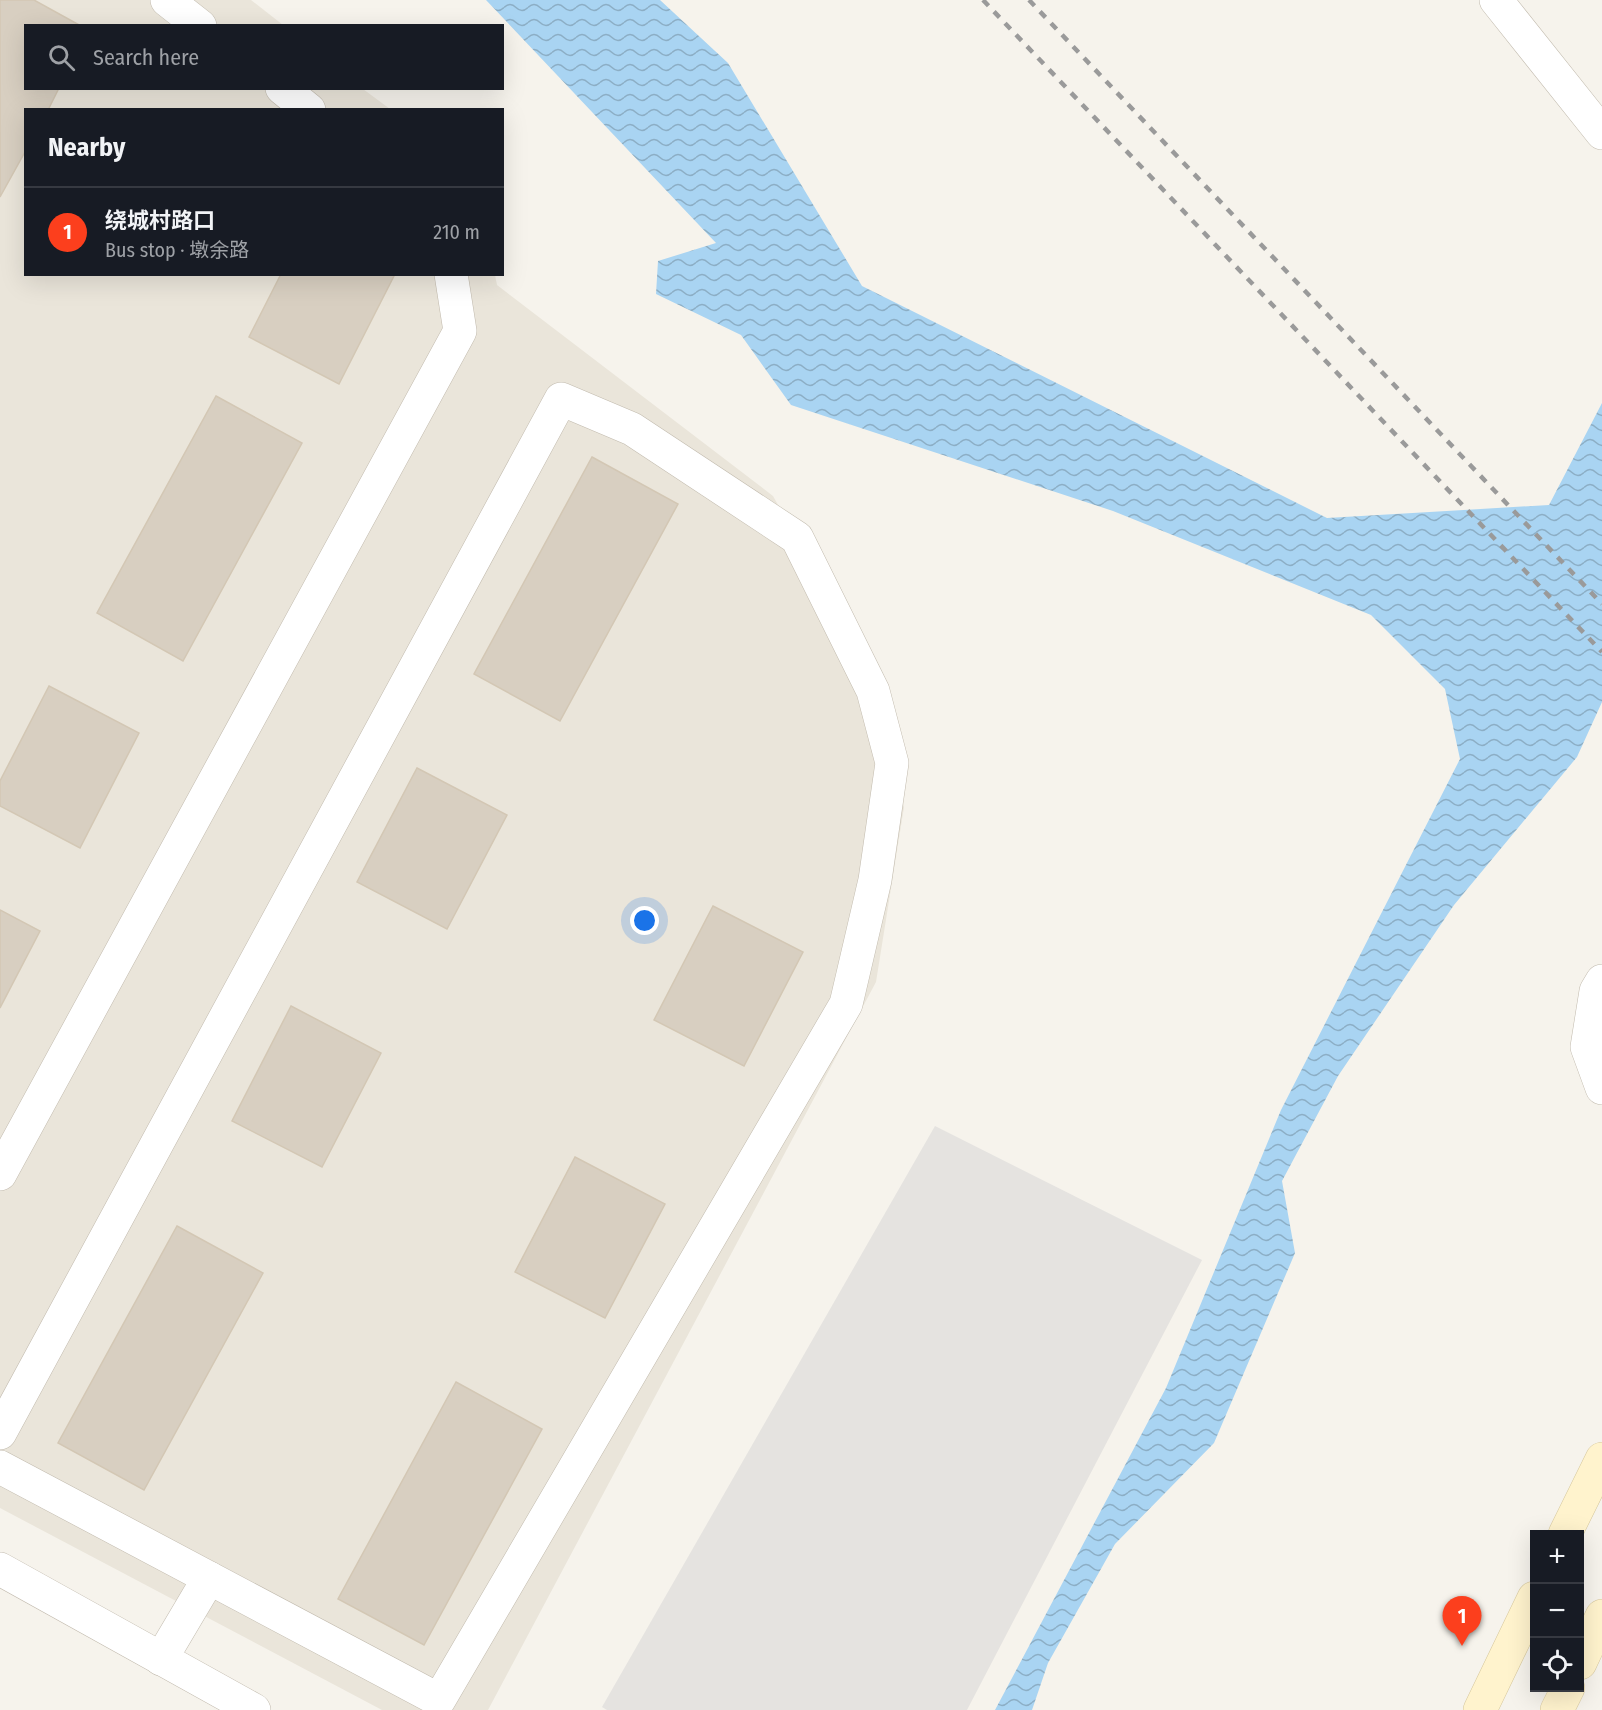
<!DOCTYPE html>
<html lang="en">
<head>
<meta charset="utf-8">
<style>
  :root { --surface:#171b24; --page:#242831; --text:#f1f3f6; --muted:#9ea1a6; --line:#363941; --accent:#fc3f1d }
  body { margin:0; font-family:"Fira Sans Condensed","Noto Sans SC",sans-serif; background:var(--page); color:var(--text) }
  .controls { position:absolute; right:18px; bottom:18px; display:grid; overflow:hidden; border-radius:0px; box-shadow:0 6px 24px #0002 }
  .controls button { width:54px; height:54px; display:grid; place-items:center; padding:0; border:0; border-bottom:2px solid var(--line); background:var(--surface); color:var(--text); font:30px sans-serif }
  .you { position:absolute; left:645px; top:921px; width:21px; height:21px; margin:-15px; border:4px solid #fff; border-radius:50%; background:#1a73e8; box-shadow:0 0 0 9px #1a73e833 }
  .badge { display:grid; place-items:center; width:39px; height:39px; border-radius:50%; background:var(--accent); color:#fff; font-size:20px; font-weight:700 }
  .pin { position:absolute; translate:-50% -50px; filter:drop-shadow(0 2px 3px #0008) }
  .pin::after { content:''; position:absolute; top:32px; width:21px; height:18px; background:inherit; clip-path:polygon(0 0,100% 0,50% 100%) }
  .list { margin:0; padding:0; list-style:none }
  h2 { display:flex; justify-content:space-between; align-items:center; height:78px; margin:0; padding:0 24px; font-size:26px }
  h2 small { font-size:20px; font-weight:400; color:var(--muted) }
  .list li { display:grid; grid-template-columns:39px 1fr auto; gap:18px; align-items:center; box-sizing:border-box; height:90px; padding:0 24px; border-top:2px solid var(--line) }
  .list b { display:block; font-size:22px; white-space:nowrap }
  .list p { margin:0; font-size:20px; white-space:nowrap; color:var(--muted) }
  .list em { font-size:20px; font-style:normal; color:var(--muted) }
  .icon { flex:none; width:33px; height:33px; fill:none; stroke:currentColor; stroke-width:2; stroke-linecap:round; stroke-linejoin:round }
  .map { position:relative; flex:none; width:1602px; height:1710px; overflow:hidden }
  .search { position:absolute; background:var(--surface); box-shadow:0 6px 24px #0002; left:24px; top:24px; width:480px; height:66px; display:flex; align-items:center; gap:15px; box-sizing:border-box; padding:0 21px; border-radius:0px; color:var(--muted); font-size:22px }
  .panel { position:absolute; background:var(--surface); box-shadow:0 6px 24px #0002; left:24px; top:108px; width:480px; height:168px; border-radius:0px }
  .map>svg:first-child { display:block }
  .residential { fill:#eae5da }
  .parking { fill:#e5e3e0 }
  .water { fill:url(#water-waves) }
  .building { fill:#d8cfc1; stroke:#d3c7b4; stroke-width:1.5 }
  .lines { fill:none; stroke-linecap:round; stroke-linejoin:round }
  .minor-casing { stroke:#c2bbae; stroke-width:34 }
  .secondary-casing { stroke:#d6c79b; stroke-width:34 }
  .minor { stroke:#fff; stroke-width:33 }
  .secondary { stroke:#fff3cd; stroke-width:33 }
  .rail { stroke:#9a9a9a; stroke-width:4.5; stroke-dasharray:8 8; stroke-linecap:butt }
</style>
</head>
<body>
<div class="map">
<svg width="1602" height="1710" viewBox="0 0 1602 1710">
  <defs>
    <pattern id="water-waves" width="16" height="10" patternUnits="userSpaceOnUse" patternTransform="scale(1.5)"><rect width="16" height="10" fill="#a9d4f2"/><path d="M0 5q4-4 8 0t8 0" fill="none" stroke="#8caec5"/></pattern>
  </defs>
  <rect width="100%" height="100%" fill="#f6f3ec"/>
  <polygon class="residential" points="0,0 251,0 283,25 26,26 26,88 363,89 390,109 26,110 26,274 495,275 497,285 773,496 864,657 904,807 876,982 488,1710 382,1710 0,1508"/>
  <polygon class="parking" points="935,1126 1202,1260 967,1710 607,1710 602,1707"/>
  <polygon class="water" points="486,0 660,0 728,63 862,286 1327,518 1549,505 1602,403 1602,702 1577,757 1454,905 1338,1076 1282,1181 1295,1253 1214,1443 1115,1544 1048,1663 1032,1710 995,1710 1166,1388 1281,1110 1460,759 1445,689 1371,615 1113,511 791,405 741,335 656,294 658,261 716,243"/>
  <g class="building">
    <polygon points="0,0 34,0 81,26 26,26 26,88 59,88 48,110 26,110 26,150 0,197"/>
    <polygon points="281,274 395,274 339,384 249,337"/>
    <polygon points="216,396 302,443 183,661 97,613"/>
    <polygon points="592,457 678,504 560,721 474,674"/>
    <polygon points="49,686 139,733 80,848 0,806 0,781"/>
    <polygon points="417,768 507,815 447,929 357,882"/>
    <polygon points="713,906 803,952 744,1066 654,1020"/>
    <polygon points="0,910 40,931 0,1008"/>
    <polygon points="291,1006 381,1053 322,1167 232,1121"/>
    <polygon points="575,1157 665,1204 605,1318 515,1272"/>
    <polygon points="177,1226 263,1273 144,1490 58,1443"/>
    <polygon points="456,1382 542,1429 424,1645 338,1599"/>
  </g>
  <g class="lines">
    <defs>
      <g id="minor">
        <polyline points="167,0 200,26"/>
        <polyline points="1496,0 1602,133"/>
        <polyline points="282,88 309,110"/>
        <polyline points="1602,981 1596,991 1587,1047 1602,1088"/>
        <polyline points="0,1174 460,331 451,274"/>
        <polyline points="0,1433 561,399 632,429 797,538 873,691 892,763 875,880 846,1004 439,1700 0,1467"/>
        <polyline points="0,1569 254,1710"/>
        <polyline points="161,1659 209,1578"/>
      </g>
      <g id="secondary">
        <polyline points="1565,1534 1602,1459"/>
        <polyline points="1580,1663 1602,1616"/>
        <polyline points="1480,1710 1534,1598"/>
        <polyline points="1557,1710 1568,1688"/>
      </g>
    </defs>
    <use href="#minor" class="minor-casing"/>
    <use href="#secondary" class="secondary-casing"/>
    <use href="#minor" class="minor"/>
    <use href="#secondary" class="secondary"/>
    <g class="rail">
      <polyline points="983,0 1602,652"/>
      <polyline points="1029,0 1602,604"/>
    </g>
  </g>
</svg>
<div class="controls">
<button>+</button>
<button>−</button>
<button><svg class="icon" aria-label="locate" viewBox="0 0 24 24"><circle cx="12" cy="12" r="6"/><path d="M12 2v4M12 18v4M2 12h4M18 12h4"/></svg></button>
</div>
<div class="you"></div>
<div class="pin badge" style="left:1462px;top:1646px">1</div>
<div class="search"><svg class="icon" aria-label="search" viewBox="0 0 24 24"><circle cx="10" cy="10" r="6"/><path d="M15 15l6 6"/></svg>Search here</div>
<section class="panel">
<h2>Nearby<small></small></h2>
<ul class="list">
<li><span class="badge">1</span><div><b>绕城村路口</b><p>Bus stop · 墩余路</p></div><em>210 m</em></li>
</ul>
</section>
</div>
</body>
</html>
